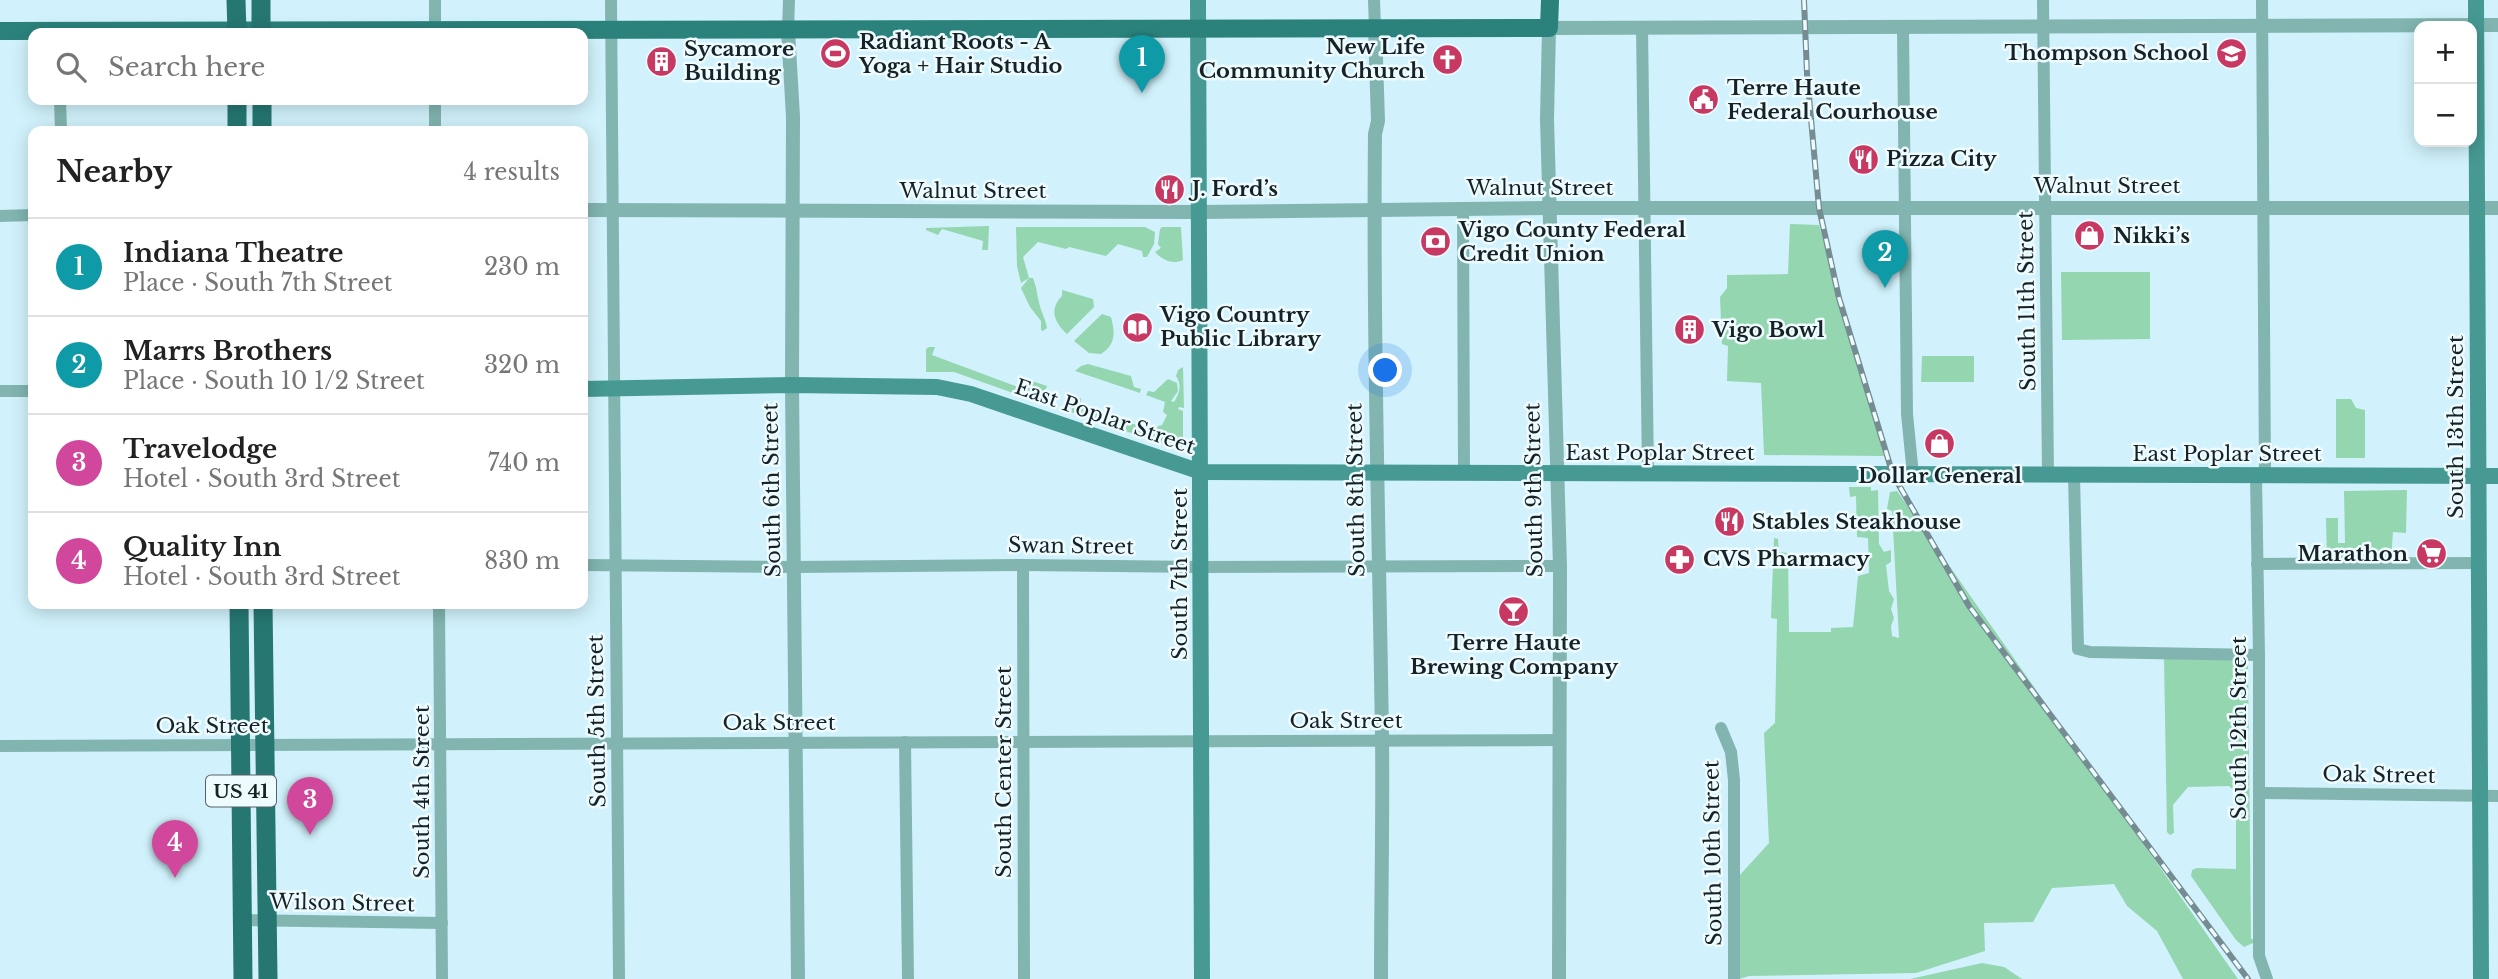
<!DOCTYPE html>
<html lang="en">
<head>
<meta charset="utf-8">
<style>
  :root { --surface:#fff; --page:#f2f2f2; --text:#222; --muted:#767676; --line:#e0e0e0; --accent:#7c3aed }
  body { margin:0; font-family:"Libre Baskerville",serif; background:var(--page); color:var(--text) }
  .controls { position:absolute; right:21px; top:21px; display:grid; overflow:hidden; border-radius:14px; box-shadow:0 4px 18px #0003 }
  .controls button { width:63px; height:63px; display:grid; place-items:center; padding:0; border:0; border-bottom:2px solid var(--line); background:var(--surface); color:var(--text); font:35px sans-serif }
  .you { position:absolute; left:1386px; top:371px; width:24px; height:24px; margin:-18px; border:5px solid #fff; border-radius:50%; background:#1a73e8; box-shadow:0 0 0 10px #1a73e833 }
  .badge { display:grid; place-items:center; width:46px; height:46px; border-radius:50%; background:var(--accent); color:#fff; font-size:23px; font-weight:700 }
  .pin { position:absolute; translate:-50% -58px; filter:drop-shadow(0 2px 4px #0008) }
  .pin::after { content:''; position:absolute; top:37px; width:24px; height:21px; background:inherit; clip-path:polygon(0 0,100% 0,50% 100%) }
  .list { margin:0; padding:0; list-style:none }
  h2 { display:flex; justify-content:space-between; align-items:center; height:91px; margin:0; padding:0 28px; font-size:30px }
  h2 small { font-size:23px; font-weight:400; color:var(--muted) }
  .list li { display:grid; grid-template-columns:46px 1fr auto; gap:21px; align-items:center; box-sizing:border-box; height:98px; padding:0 28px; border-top:2px solid var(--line) }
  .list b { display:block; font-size:26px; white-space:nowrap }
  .list p { margin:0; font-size:23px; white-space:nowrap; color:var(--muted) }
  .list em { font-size:23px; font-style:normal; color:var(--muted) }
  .icon { flex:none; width:38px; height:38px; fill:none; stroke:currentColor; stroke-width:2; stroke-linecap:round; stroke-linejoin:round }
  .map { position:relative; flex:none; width:2498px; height:979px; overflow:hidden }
  .search { position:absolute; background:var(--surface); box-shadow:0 4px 18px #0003; left:28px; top:28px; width:560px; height:77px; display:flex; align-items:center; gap:18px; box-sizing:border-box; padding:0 24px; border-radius:14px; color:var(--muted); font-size:26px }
  .panel { position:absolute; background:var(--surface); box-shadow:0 4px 18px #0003; left:28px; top:126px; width:560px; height:483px; border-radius:14px }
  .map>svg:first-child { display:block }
  .green { fill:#94d6b0 }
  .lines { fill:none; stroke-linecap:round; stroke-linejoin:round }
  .minor { stroke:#82b5b0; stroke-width:12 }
  .tertiary { stroke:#82b5b0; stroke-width:14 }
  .secondary { stroke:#469a93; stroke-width:16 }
  .primary { stroke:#2b827c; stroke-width:18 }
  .trunk { stroke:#267772; stroke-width:19 }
  .rail-casing { stroke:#758c93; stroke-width:6 }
  .rail { stroke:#eefbff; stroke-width:3.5; stroke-dasharray:10; stroke-linecap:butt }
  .labels { text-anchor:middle; stroke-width:5; stroke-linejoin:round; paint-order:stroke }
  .shield { fill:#eefbff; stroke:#576367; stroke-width:2 }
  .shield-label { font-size:19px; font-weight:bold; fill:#162226 }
  .poi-label { font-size:21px; font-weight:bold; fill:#162226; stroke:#eefbff; text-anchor:start }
  .street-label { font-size:21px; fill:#162226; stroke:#eefbff }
</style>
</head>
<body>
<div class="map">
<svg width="2498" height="979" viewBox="0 0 2498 979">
  <rect width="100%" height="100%" fill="#d1f2fc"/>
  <g class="green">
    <polygon points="1790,224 1819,225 1884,456 1764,455 1761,383 1727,381 1728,346 1722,344 1720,297 1727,288 1727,275 1788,274"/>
    <polygon points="989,226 988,250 982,250 983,241 942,229 938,235 926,230 926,228"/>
    <polygon points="1016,227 1145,227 1155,232 1154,244 1147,257 1143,257 1142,251 1118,244 1106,256 1069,247 1066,249 1038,242 1023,257 1029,278 1021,283 1017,266"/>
    <path d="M 1162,227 L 1181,227 L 1183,260 C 1173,265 1162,260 1155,252 L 1161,248 L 1158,244 L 1160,229 Z"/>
    <polygon points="2061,272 2150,272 2150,339 2062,340"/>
    <path d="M 1029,278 L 1033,278 C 1037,288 1037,296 1040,306 C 1042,314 1046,320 1047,328 L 1043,331 L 1041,330 L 1041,321 L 1030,307 L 1021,288 Z"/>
    <path d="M 1062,290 L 1093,299 L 1094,307 L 1067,334 C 1054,322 1049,309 1062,296 Z"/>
    <path d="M 1102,314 L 1111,317 C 1115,333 1116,344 1101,354 L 1089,353 L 1074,341 Z"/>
    <polygon points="929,347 935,347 932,355 1026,390 1032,381 1047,386 1041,403 954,372 926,372 926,349"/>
    <polygon points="1922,356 1974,356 1974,382 1921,382"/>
    <polygon points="1088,364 1131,376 1134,387 1141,389 1140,393 1075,371 1081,366"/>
    <path d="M 1183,367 L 1184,408 L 1179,407 L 1178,409 L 1183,411 L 1183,451 L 1071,412 L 1075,399 L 1081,398 L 1081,407 L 1156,431 L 1158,426 L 1162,425 L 1167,415 L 1163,412 L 1165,402 L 1146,395 L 1148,391 L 1154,392 L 1168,379 L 1177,383 L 1178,391 L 1171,401 L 1174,402 C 1180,392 1182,385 1176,376 L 1178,370 Z"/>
    <polygon points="2336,399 2351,399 2356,408 2365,410 2365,458 2336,458"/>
    <polygon points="1849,487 1871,487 1871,491 1878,490 1879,544 1884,552 1891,550 1891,562 1886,565 1889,591 1894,599 1891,609 1894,618 1891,626 1892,636 1899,638 1892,511 1887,509 1890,492 1897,491 2238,979 2183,979 2157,931 2127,906 2114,884 2052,888 2033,922 1984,923 1985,951 1916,973 1749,976 1739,979 1739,876 1769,843 1764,733 1775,723 1777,619 1771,618 1774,538 1778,539 1779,552 1788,553 1789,632 1831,632 1831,628 1853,627 1858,576 1869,573 1868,538 1857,537 1856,496 1850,497"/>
    <polygon points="2407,490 2406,533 2393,532 2391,559 2327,559 2326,518 2338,518 2338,543 2345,543 2344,491"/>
    <polygon points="2164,658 2244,659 2248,661 2251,939 2253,939 2253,943 2244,947 2236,940 2191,876 2192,870 2197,868 2236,869 2236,792 2229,786 2188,787 2173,805 2174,833 2170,835 2167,832"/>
    <polygon points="1982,963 2004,967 2022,979 1910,979"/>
  </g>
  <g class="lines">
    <g class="minor">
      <polyline points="435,0 435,33"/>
      <polyline points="611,0 619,979"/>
      <polyline points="1374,0 1375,28"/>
      <polyline points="2043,0 2048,475"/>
      <polyline points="2262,0 2265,476"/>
      <polyline points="1642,27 1648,474"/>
      <polyline points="1903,27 1907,414 1913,475"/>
      <polyline points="788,30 789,0"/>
      <polyline points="60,100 61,131"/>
      <polyline points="435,100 435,131"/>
      <polyline points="1463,209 1464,473"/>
      <polyline points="0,216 33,215"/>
      <polyline points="0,391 33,391"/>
      <polyline points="2074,475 2078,649 2090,652 2259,655"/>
      <polyline points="2256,476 2259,655 2259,956 2267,979"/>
      <polyline points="2257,564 2478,563"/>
      <polyline points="583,565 794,567 1023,565 1201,567 1560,566"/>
      <polyline points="1023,565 1024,979"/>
      <polyline points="439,604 442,979"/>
      <polyline points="1721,728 1731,752 1734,780 1734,979"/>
      <polyline points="905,742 908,979"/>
      <polyline points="0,746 1559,740"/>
      <polyline points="2259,793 2498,796"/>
      <polyline points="243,920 442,923"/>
    </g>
    <g class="tertiary">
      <path d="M 1375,28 L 1378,121 L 1375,134 C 1373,334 1379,535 1382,736 C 1383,817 1381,898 1381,979"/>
      <polyline points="788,30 793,117 792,385 798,979"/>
      <polyline points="583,210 1198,212 1550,208 2498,208"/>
      <polyline points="1559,979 1560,566 1547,119 1549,28 2498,25"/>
    </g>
    <g class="secondary">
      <polyline points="1198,0 1202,979"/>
      <polyline points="2476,0 2481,979"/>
      <polyline points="583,389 792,385 937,387 971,394 1201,472 2498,476"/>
    </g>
    <polyline class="primary" points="0,31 1549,28 1550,0"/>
    <g class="trunk">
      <polyline points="236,0 237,33"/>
      <polyline points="261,0 261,33"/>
      <polyline points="237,100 237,131"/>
      <polyline points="262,100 262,131"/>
      <polyline points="239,604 243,979"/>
      <polyline points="263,604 268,979"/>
    </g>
    <defs>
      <polyline id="rail" points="1804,0 1807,74 1819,208 1839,298 1893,475 1969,606 2248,979"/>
    </defs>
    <use href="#rail" class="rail-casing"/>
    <use href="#rail" class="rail"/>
  </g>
  <defs>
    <symbol id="school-disc" viewBox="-11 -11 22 22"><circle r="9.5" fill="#c73862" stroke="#eefbff"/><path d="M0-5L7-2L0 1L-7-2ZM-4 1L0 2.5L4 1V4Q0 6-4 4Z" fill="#fff"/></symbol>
    <symbol id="stadium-disc" viewBox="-11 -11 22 22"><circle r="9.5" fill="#c73862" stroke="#eefbff"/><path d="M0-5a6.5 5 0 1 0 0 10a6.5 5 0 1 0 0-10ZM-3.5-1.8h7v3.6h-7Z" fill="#fff"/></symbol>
    <symbol id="church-disc" viewBox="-11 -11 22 22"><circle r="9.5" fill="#c73862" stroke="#eefbff"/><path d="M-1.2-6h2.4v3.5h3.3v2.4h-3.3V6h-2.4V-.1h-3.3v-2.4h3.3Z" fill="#fff"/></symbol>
    <symbol id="building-disc" viewBox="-11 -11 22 22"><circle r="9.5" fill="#c73862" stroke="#eefbff"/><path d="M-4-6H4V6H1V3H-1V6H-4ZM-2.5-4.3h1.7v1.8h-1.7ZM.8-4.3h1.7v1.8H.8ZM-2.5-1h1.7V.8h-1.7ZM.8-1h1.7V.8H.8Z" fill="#fff"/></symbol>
    <symbol id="civic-disc" viewBox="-11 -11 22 22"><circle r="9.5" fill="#c73862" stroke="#eefbff"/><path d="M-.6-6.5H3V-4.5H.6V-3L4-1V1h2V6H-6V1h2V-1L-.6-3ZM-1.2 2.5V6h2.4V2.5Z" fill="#fff"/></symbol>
    <symbol id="restaurant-disc" viewBox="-11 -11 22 22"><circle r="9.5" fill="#c73862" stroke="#eefbff"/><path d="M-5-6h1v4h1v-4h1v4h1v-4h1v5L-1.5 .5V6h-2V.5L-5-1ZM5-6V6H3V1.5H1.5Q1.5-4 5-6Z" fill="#fff"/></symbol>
    <symbol id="shop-disc" viewBox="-11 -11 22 22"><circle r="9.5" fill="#c73862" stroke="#eefbff"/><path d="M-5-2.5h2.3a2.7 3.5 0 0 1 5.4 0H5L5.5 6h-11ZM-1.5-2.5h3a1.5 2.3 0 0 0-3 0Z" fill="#fff"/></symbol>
    <symbol id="bank-disc" viewBox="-11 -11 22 22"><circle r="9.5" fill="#c73862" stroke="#eefbff"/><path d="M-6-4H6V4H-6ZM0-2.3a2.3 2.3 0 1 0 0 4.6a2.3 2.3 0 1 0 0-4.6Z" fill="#fff"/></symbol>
    <symbol id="library-disc" viewBox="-11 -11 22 22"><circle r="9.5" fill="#c73862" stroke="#eefbff"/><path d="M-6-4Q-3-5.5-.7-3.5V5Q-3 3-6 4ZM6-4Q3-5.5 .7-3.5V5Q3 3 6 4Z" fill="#fff"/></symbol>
    <symbol id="supermarket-disc" viewBox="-11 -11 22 22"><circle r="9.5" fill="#c73862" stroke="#eefbff"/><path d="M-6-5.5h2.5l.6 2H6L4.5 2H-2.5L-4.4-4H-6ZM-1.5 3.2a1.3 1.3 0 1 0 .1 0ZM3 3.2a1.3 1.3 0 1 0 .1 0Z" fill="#fff"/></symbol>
    <symbol id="pharmacy-disc" viewBox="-11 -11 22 22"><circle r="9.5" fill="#c73862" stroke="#eefbff"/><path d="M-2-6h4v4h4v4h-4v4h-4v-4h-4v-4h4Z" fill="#fff"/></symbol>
    <symbol id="bar-disc" viewBox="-11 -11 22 22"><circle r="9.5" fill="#c73862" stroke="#eefbff"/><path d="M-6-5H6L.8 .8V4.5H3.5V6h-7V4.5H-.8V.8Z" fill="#fff"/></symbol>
  </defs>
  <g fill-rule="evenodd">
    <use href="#school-disc" x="2214" y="36" width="35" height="35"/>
    <use href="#stadium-disc" x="818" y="36" width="35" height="35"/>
    <use href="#church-disc" x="1430" y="42" width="35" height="35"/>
    <use href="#building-disc" x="644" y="44" width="35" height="35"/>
    <use href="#civic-disc" x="1686" y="82" width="35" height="35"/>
    <use href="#restaurant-disc" x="1846" y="142" width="35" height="35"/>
    <use href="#restaurant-disc" x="1152" y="172" width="35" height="35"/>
    <use href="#shop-disc" x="2072" y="218" width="35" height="35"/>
    <use href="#bank-disc" x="1418" y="224" width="35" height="35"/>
    <use href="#library-disc" x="1120" y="310" width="35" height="35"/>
    <use href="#building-disc" x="1672" y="312" width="35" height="35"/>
    <use href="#shop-disc" x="1922" y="426" width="35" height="35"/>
    <use href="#restaurant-disc" x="1712" y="504" width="35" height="35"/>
    <use href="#supermarket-disc" x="2414" y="536" width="35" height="35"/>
    <use href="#pharmacy-disc" x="1662" y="542" width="35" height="35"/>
    <use href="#bar-disc" x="1496" y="594" width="35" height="35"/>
  </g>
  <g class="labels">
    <rect class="shield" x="206" y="775.5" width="70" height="31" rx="5"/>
    <g class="shield-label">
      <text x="241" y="798">US 41</text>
    </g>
    <g class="poi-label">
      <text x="859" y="49">Radiant Roots - A<tspan x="859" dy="24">Yoga + Hair Studio</tspan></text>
      <text x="1425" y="54" text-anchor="end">New Life<tspan x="1425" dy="24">Community Church</tspan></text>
      <text x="684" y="56">Sycamore<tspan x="684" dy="24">Building</tspan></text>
      <text x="2209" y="60" text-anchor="end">Thompson School</text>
      <text x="1727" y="95">Terre Haute<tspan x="1727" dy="24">Federal Courhouse</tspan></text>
      <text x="1886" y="166">Pizza City</text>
      <text x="1192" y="196">J. Ford’s</text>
      <text x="1459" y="237">Vigo County Federal<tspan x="1459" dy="24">Credit Union</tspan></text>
      <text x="2113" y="243">Nikki’s</text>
      <text x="1160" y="322">Vigo Country<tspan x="1160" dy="24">Public Library</tspan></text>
      <text x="1712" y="337">Vigo Bowl</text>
      <text x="1940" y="483" text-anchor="middle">Dollar General</text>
      <text x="1752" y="529">Stables Steakhouse</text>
      <text x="2408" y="561" text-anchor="end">Marathon</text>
      <text x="1703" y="566">CVS Pharmacy</text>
      <text x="1514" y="650" text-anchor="middle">Terre Haute<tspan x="1514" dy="24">Brewing Company</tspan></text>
    </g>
    <g class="street-label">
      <text x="2107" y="193">Walnut Street</text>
      <text x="1540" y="195">Walnut Street</text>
      <text x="973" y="198">Walnut Street</text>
      <text transform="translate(2027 301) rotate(-91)" y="7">South 11th Street</text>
      <text transform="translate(1105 417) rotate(19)" y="7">East Poplar Street</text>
      <text transform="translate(2456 427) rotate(-90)" y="7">South 13th Street</text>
      <text x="1660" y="460">East Poplar Street</text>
      <text x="2227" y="461">East Poplar Street</text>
      <text transform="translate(772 490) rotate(-91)" y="7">South 6th Street</text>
      <text transform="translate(1356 490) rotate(-91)" y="7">South 8th Street</text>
      <text transform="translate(1534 490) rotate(-91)" y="7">South 9th Street</text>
      <text transform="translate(1071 546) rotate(1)" y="7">Swan Street</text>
      <text transform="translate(1180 574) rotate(-90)" y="7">South 7th Street</text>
      <text transform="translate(597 721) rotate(-91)" y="7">South 5th Street</text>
      <text x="1346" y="728">Oak Street</text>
      <text x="779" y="730">Oak Street</text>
      <text x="212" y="733">Oak Street</text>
      <text transform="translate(2239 728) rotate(-90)" y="7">South 12th Street</text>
      <text transform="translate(1004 772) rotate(-90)" y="7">South Center Street</text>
      <text transform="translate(2379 775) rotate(1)" y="7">Oak Street</text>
      <text transform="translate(422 792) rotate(-90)" y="7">South 4th Street</text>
      <text transform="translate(1713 853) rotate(-91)" y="7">South 10th Street</text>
      <text transform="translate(342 903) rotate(1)" y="7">Wilson Street</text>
    </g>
  </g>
</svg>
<div class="controls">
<button>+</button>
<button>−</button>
</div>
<div class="you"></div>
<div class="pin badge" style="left:1142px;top:93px;background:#0f9aa8">1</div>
<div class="pin badge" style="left:1885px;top:288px;background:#0f9aa8">2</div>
<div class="pin badge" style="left:310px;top:835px;background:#d1479c">3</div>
<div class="pin badge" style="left:175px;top:878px;background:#d1479c">4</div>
<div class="search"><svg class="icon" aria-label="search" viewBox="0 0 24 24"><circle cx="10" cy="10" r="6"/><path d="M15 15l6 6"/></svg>Search here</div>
<section class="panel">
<h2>Nearby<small>4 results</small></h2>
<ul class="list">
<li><span class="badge" style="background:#0f9aa8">1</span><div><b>Indiana Theatre</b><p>Place · South 7th Street</p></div><em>230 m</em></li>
<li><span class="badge" style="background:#0f9aa8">2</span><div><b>Marrs Brothers</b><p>Place · South 10 1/2 Street</p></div><em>320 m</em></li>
<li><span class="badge" style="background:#d1479c">3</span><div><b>Travelodge</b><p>Hotel · South 3rd Street</p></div><em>740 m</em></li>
<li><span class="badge" style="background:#d1479c">4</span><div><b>Quality Inn</b><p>Hotel · South 3rd Street</p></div><em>830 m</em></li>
</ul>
</section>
</div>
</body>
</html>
